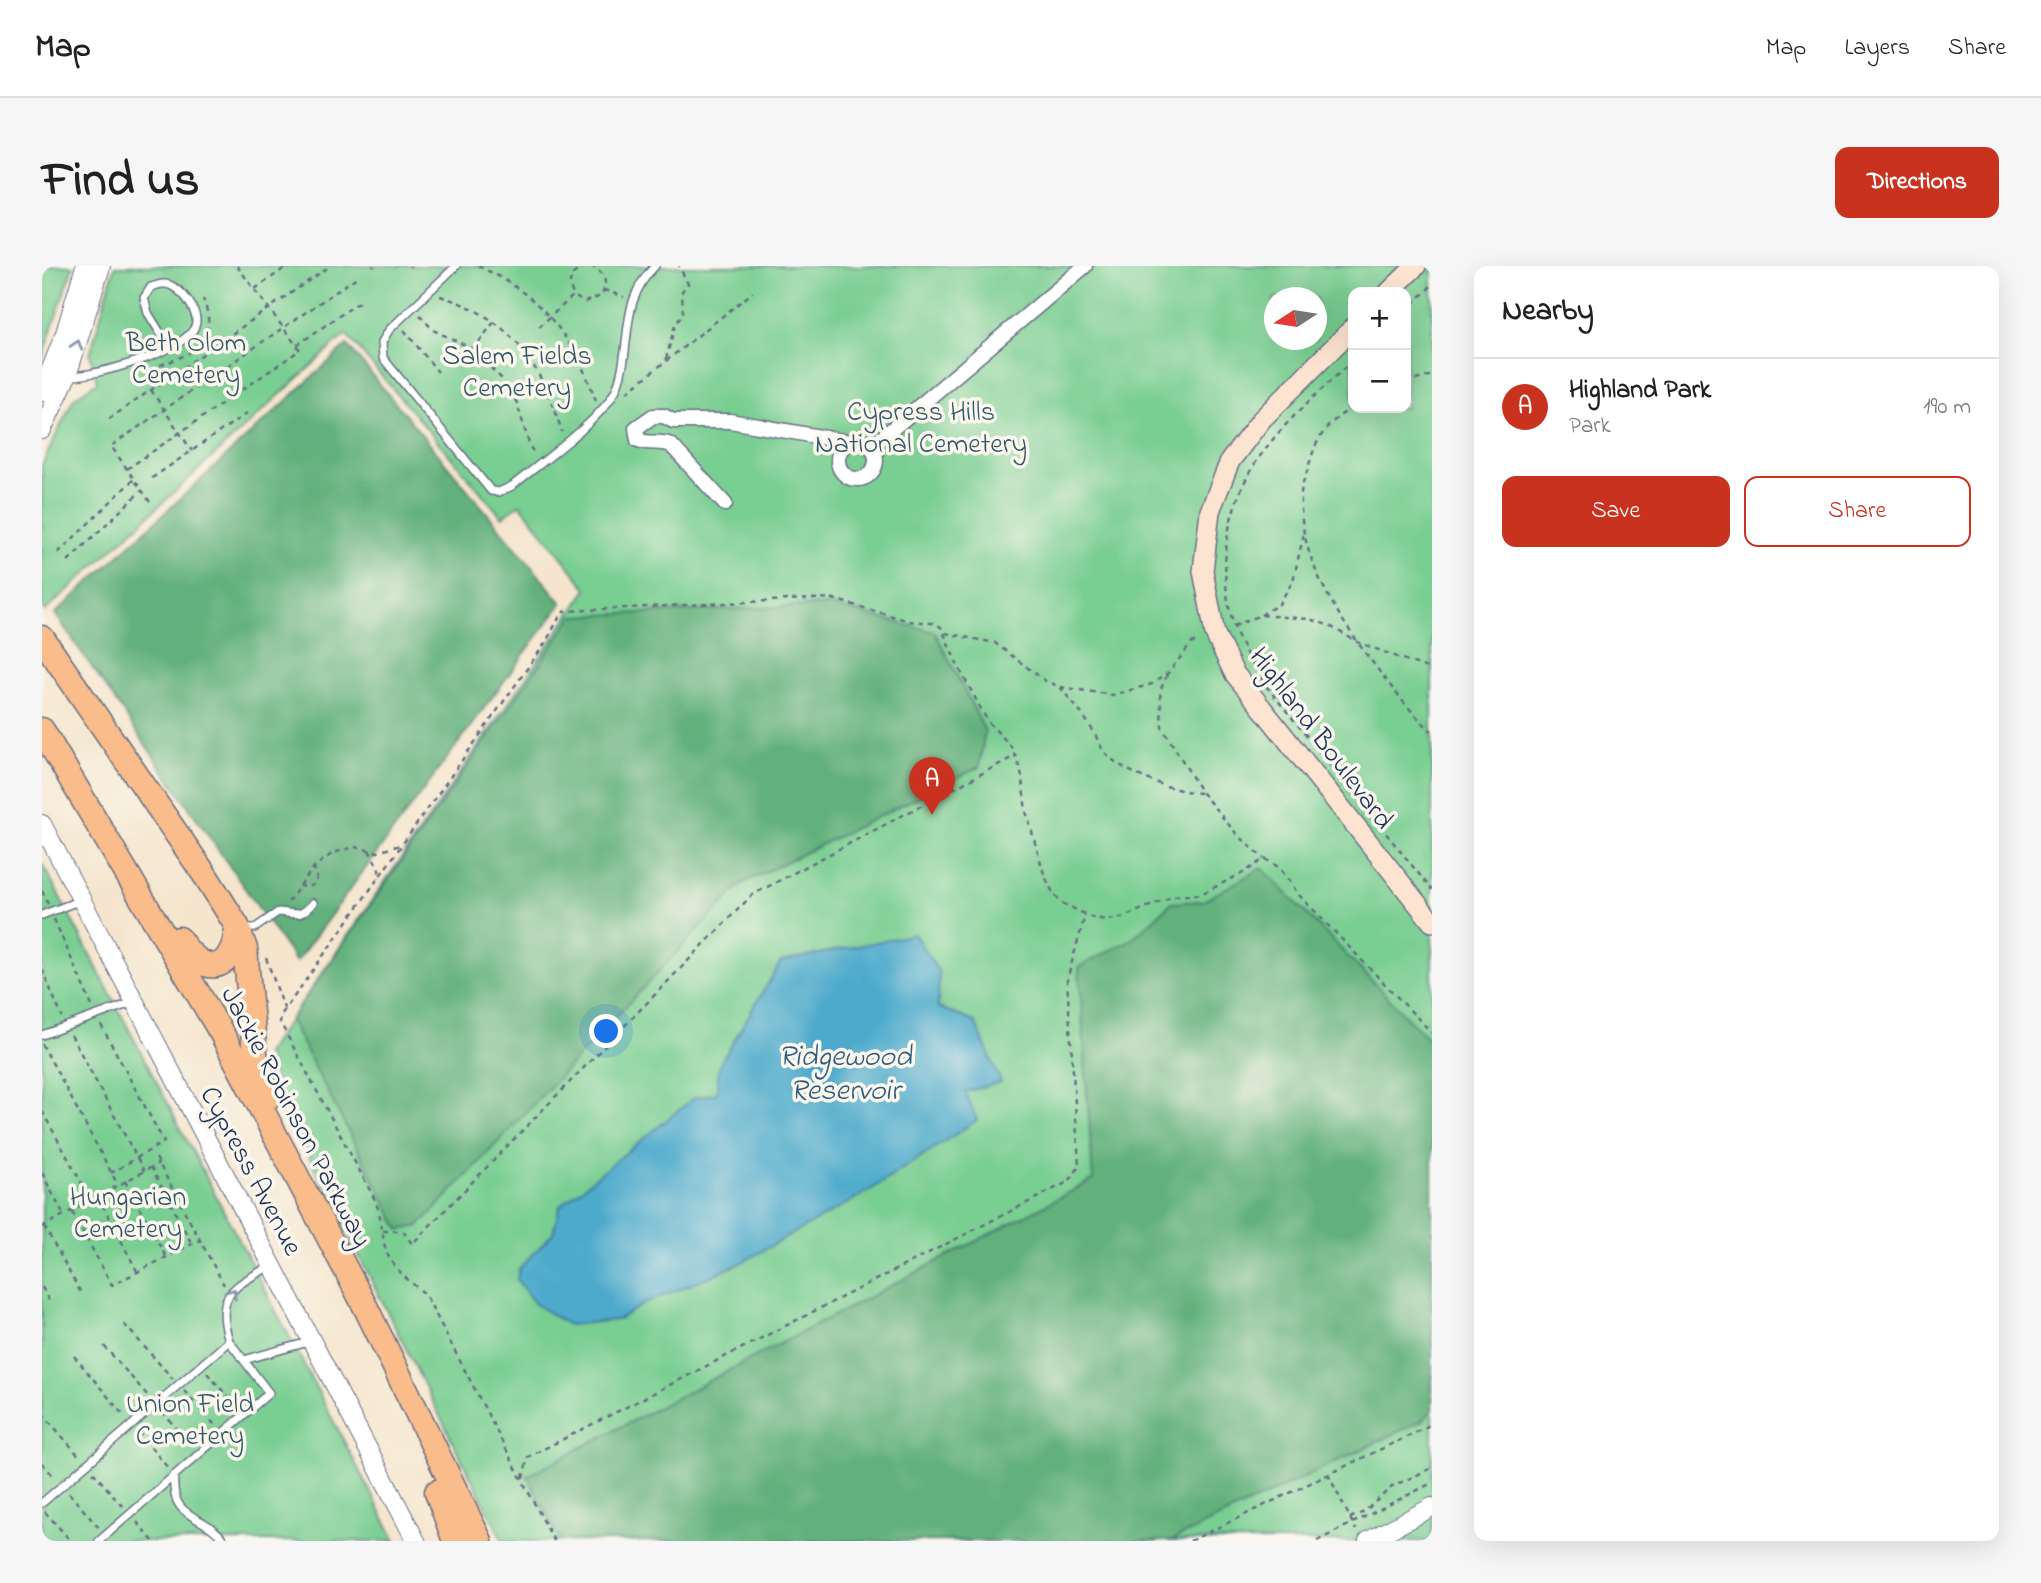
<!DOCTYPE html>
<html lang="en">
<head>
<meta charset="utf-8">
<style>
  :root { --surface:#fff; --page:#f6f6f6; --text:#202124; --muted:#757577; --line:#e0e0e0; --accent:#c8321e }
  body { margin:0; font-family:"Indie Flower",sans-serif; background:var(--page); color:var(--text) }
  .controls { position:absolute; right:21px; top:21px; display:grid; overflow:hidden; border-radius:14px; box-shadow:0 7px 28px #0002 }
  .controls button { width:63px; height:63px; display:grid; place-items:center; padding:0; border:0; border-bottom:2px solid var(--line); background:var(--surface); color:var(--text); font:35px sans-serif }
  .compass { position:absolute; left:1222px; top:21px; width:63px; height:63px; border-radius:50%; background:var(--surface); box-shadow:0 7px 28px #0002; rotate:258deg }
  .you { position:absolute; left:565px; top:766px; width:24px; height:24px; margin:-18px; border:5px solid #fff; border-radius:50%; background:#1a73e8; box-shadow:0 0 0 10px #1a73e833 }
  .badge { display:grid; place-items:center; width:46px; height:46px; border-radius:50%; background:var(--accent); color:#fff; font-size:23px; font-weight:700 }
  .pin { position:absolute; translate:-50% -58px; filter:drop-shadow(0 2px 4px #0008) }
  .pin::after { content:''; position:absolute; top:37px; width:24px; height:21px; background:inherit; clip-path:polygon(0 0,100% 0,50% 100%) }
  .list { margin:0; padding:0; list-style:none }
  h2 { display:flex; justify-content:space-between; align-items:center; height:91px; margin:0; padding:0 28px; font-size:30px }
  h2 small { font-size:23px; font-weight:400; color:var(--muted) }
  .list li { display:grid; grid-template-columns:46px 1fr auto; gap:21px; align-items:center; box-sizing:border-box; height:98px; padding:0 28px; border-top:2px solid var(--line) }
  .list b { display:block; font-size:26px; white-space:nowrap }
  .list p { margin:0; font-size:23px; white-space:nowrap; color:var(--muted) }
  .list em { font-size:23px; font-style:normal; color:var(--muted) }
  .actions { display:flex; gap:14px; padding:21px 28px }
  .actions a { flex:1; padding:16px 0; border:2px solid var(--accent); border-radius:14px; text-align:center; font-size:24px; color:var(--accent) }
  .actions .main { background:var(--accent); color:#fff }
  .map { position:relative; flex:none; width:1390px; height:1275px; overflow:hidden; border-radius:14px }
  header { display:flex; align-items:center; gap:42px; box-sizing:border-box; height:98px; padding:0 35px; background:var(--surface); border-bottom:2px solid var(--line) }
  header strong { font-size:33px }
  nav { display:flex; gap:38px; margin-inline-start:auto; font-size:24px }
  .intro { display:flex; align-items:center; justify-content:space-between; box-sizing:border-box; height:168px; padding:0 42px }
  h1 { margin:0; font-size:49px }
  .button { padding:18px 32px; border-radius:14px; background:var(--accent); color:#fff; font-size:24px; font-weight:700 }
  main { display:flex; gap:42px; padding:0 42px }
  aside { flex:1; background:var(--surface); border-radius:14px; box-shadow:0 7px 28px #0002 }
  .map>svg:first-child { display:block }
  .green { fill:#79ce92; stroke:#4a7e78; stroke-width:2; fill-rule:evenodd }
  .forest { fill:#62b17c; stroke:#3e706d; stroke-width:2 }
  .water { fill:#4eaacc; stroke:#346c95; stroke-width:2 }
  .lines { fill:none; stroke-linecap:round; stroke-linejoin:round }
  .service-casing { stroke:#676f85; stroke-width:10 }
  .minor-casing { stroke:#676f85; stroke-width:17 }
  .tertiary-casing { stroke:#676f85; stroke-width:20 }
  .secondary-casing { stroke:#676f85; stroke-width:22 }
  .motorway-casing { stroke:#676f85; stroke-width:27 }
  .path { stroke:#676f85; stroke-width:2.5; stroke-dasharray:5 5; stroke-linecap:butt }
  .service { stroke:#fff; stroke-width:7 }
  .minor { stroke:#fff; stroke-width:14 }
  .tertiary { stroke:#fff; stroke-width:18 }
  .secondary { stroke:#fde4d0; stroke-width:19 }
  .motorway { stroke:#f9bc8a; stroke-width:24 }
  .oneway { stroke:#8d97ae }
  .labels { text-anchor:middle; stroke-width:7; stroke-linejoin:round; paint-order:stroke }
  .park-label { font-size:28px; fill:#32576b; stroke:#fbf7ec }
  .street-label { font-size:28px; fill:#1b2f5e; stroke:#fbf7ec }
  .water-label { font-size:30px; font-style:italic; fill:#2d5a84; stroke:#fbf7ec }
</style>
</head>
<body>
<header>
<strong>Map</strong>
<nav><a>Map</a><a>Layers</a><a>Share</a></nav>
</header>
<div class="intro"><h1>Find us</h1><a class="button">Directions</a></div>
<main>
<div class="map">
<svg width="1390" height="1275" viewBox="0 0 1390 1275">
  <rect width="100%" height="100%" fill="#fbf7ec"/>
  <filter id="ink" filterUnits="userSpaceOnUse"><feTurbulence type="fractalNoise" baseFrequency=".0143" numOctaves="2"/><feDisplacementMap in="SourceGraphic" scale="14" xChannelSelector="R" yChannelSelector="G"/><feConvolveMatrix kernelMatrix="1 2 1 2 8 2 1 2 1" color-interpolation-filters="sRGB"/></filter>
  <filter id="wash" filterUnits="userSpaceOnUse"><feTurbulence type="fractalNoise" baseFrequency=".00686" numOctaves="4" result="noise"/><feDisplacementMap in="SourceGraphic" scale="28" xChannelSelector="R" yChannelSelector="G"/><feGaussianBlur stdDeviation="1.57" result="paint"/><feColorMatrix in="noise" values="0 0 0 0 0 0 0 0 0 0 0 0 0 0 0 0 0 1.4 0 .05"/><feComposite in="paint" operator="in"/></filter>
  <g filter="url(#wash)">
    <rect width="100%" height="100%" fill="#f5e5cd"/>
    <g class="green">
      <polygon points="0,0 31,0 0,92"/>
      <path d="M 73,0 L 1390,0 L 1390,1275 L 461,1275 L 242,841 L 224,788 L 545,323 L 478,238 L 460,251 L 304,68 L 3,345 L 0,341 L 0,199 L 32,132 L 55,116 L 48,88 ZM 1311,26 L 1364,26 L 1364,142 L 1311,142 ZM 1232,32 L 1274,32 L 1274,74 L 1232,74 Z"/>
      <polygon points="0,597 354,1275 0,1275"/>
    </g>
    <g class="forest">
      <polygon points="305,79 520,337 254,696 13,348"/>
      <polygon points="787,339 893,366 943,465 937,501 699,618 377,960 358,964 248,754 531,350"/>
      <polygon points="1220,602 1390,777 1390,1145 1379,1155 1129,1275 519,1275 485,1210 1051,914 1037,701 1090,673 1129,637 1161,635"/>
    </g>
    <polygon class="water" points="872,668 897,706 896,741 933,756 959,816 923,826 935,854 824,927 695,999 604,1037 575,1054 527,1059 493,1038 475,1014 477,1003 511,967 518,940 652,832 675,827 677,799 739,696"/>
  </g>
  <g filter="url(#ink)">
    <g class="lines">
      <defs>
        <g id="service">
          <path d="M 414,0 L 347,64 L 340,76 L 341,92 L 449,225 L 457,226 L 470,220 C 497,198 563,152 575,121 C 591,79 576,36 613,0"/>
          <path d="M 26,110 C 53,111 136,87 151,64 C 161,50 143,27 130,20 C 123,16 116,19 109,21 L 102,32 L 106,47 L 127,81"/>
          <polyline points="0,649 39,634"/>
          <path d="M 202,662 L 213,662 L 236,646 C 255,647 257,653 271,637"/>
          <polyline points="0,769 92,736"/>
          <path d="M 187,1075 C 172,1026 192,1021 230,999"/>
          <polyline points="202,1094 270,1075"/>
          <path d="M 132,1210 C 128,1257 163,1246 182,1275"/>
          <polyline points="0,1237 187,1075 227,1127 57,1275"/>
        </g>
        <g id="minor">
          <circle cx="815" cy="194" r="19"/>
          <polyline points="829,181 1043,0"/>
          <path d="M 683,238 L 629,179 C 618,174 607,179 596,174 L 594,162 L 611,150 L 622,150 L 631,155 L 688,155 L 807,176"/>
        </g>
        <g id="tertiary">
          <polyline points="0,126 23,67 43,0"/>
          <polyline points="0,164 25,110 59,0"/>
          <polyline points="0,558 374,1275"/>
          <polyline points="1326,1275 1390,1241"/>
        </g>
        <g id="secondary">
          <polyline points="1347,26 1374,0"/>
          <polyline points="1311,62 1219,154 1188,195 1168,245 1161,305 1173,368 1192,407 1390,656"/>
        </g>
        <g id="motorway">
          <polyline points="0,372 165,612 195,660 203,683 213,788 226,831"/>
          <polyline points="0,464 180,768 323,1040 438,1275"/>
          <path d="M 137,673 C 161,711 191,709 195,661"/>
          <polyline points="395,1226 413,1275"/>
        </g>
      </defs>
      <use href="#service" class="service-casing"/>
      <use href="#minor" class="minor-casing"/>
      <use href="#tertiary" class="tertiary-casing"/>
      <use href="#secondary" class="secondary-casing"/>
      <use href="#motorway" class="motorway-casing"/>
      <g class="path">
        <polyline points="368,0 368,1"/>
        <path d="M 436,0 C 498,28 532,71 554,135"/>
        <path d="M 543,0 L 531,8 C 524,20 530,32 543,36 L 559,30 C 567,18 563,4 548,0"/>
        <polyline points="331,1 332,0"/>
        <polyline points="213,23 246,0"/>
        <polyline points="562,24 582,31"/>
        <path d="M 398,30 C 470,52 498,97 520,166"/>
        <polyline points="1364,45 1390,19"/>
        <polyline points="378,49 391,64 427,81 459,112 475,137 488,181 493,188"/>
        <polyline points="497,61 532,29"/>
        <polyline points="362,64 396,106"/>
        <polyline points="255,79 320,34"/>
        <polyline points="431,84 452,56"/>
        <polyline points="624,93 633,59 641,48 640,25 646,18 637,0"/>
        <path d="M 1311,94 C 1280,124 1247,151 1221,186 C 1184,235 1174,301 1192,360 C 1199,382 1213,401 1225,421 L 1390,624"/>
        <path d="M 118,99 C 155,87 177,73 161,33"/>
        <polyline points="1364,117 1390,109"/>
        <polyline points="109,124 150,185"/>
        <polyline points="585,126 711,26"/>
        <path d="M 1311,141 C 1283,158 1274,172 1266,203 C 1263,211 1259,220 1259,229 C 1256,295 1299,355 1337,405 C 1354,427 1369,447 1390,465"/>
        <polyline points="67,153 288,0"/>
        <polyline points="85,203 258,84 195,0"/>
        <polyline points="110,212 208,145"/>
        <polyline points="108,236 69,180 315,11"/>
        <polyline points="16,287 92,213"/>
        <polyline points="26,295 99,225"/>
        <polyline points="1219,349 1237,338 1251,315 1262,267"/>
        <polyline points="1192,360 1219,349 1267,353 1286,359 1315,376 1390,404"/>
        <polyline points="903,367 953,377 1002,414 1018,421 1071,429 1110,418 1126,407 1150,377 1157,374"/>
        <polyline points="1125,409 1118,425 1120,461 1160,527 1193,566 1222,593"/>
        <path d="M 1018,421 C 1029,435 1042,449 1051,465 C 1055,471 1057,478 1061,484 C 1077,506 1132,526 1159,527"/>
        <polyline points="327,584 337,603 337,613"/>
        <polyline points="257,620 266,621 273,618 275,612 272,601"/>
        <polyline points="0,625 6,638"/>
        <polyline points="246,636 272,601 291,587 313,581 336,586 361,578"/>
        <polyline points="12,653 50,740"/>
        <polyline points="224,692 243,745"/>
        <polyline points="0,703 20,751"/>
        <polyline points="59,759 122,876 69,907"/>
        <polyline points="29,769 102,905"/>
        <polyline points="0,778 76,919"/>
        <polyline points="0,845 49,934"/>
        <polyline points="114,892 182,1019"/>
        <polyline points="109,901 150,978"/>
        <polyline points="0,907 21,948"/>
        <polyline points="83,915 124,991"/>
        <polyline points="56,930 95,1005"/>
        <polyline points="30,946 70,1019 158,974"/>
        <polyline points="2,960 39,1027"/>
        <polyline points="0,961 117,897"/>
        <polyline points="341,965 361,965 370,978 710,629 973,490"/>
        <polyline points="0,1021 8,1037"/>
        <polyline points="82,1058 131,1113"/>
        <polyline points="62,1080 106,1130"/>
        <polyline points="32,1090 83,1151"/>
        <polyline points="165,1107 195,1141"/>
        <polyline points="142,1125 173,1159"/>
        <polyline points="120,1146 151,1180"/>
        <polyline points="0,1147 38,1191"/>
        <polyline points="96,1166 126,1202"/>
        <polyline points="0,1197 13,1212"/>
        <polyline points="51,1206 81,1241"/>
        <polyline points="1286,1208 1314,1264"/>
        <polyline points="481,1212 486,1191 1022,918 1032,910 1037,899 1025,714 1043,649"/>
        <polyline points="27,1227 57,1262"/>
        <polyline points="3,1246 29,1275"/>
        <polyline points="1308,1252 1322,1246 1351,1220 1390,1202"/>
        <polyline points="95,1256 111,1275"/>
        <path d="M 512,1275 L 383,1028 C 365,1013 346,1000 342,976 C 339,960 339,947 332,932 L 238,756 L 239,749 L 504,376 L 519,348 L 523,345 L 788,332 L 867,355 L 890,357 L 899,361 L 916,400 L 946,456 L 968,479 L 973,489 L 979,505 L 984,545 L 1002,608 L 1011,627 L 1020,637 L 1051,652 L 1065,654 L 1079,652 L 1132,630 L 1159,628 L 1203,606 L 1222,593 C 1238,597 1248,617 1257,629 L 1390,767"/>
        <polyline points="1148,1275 1383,1162 1390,1156"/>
        <polyline points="1275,1275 1390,1217"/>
      </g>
      <use href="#service" class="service"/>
      <use href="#minor" class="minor"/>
      <use href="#tertiary" class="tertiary"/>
      <use href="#secondary" class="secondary"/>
      <use href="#motorway" class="motorway"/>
    </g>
    <defs><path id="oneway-chevron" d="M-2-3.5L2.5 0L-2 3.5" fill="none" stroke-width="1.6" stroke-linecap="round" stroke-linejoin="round" transform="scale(1.75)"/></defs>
    <g class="oneway">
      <use href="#oneway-chevron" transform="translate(35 79) rotate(-72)"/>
      <use href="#oneway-chevron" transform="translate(190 1027) rotate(-56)"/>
    </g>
  </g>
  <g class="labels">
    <g class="park-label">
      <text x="144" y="85">Beth Olom<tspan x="144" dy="32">Cemetery</tspan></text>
      <text x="475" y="98">Salem Fields<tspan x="475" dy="32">Cemetery</tspan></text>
      <text x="879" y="154">Cypress Hills<tspan x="879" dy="32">National Cemetery</tspan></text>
      <text x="86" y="939">Hungarian<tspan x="86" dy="32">Cemetery</tspan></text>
      <text x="148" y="1146">Union Field<tspan x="148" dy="32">Cemetery</tspan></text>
    </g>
    <g class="street-label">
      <text transform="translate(1281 471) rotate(53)" y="10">Highland Boulevard</text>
      <text transform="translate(256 850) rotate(62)" y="10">Jackie Robinson Parkway</text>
      <text transform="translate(211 904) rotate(62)" y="10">Cypress Avenue</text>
    </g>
    <g class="water-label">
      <text x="803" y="799">Ridgewood<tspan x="803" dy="34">Reservoir</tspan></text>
    </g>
  </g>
</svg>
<div class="controls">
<button>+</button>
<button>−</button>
</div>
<svg class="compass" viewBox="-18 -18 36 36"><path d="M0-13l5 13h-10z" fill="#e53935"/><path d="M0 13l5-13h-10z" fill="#757577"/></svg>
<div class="you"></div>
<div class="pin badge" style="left:890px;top:549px">A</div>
</div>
<aside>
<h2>Nearby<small></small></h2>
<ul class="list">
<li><span class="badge">A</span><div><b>Highland Park</b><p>Park</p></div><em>190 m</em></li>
</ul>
<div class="actions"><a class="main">Save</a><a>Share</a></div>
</aside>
</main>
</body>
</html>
